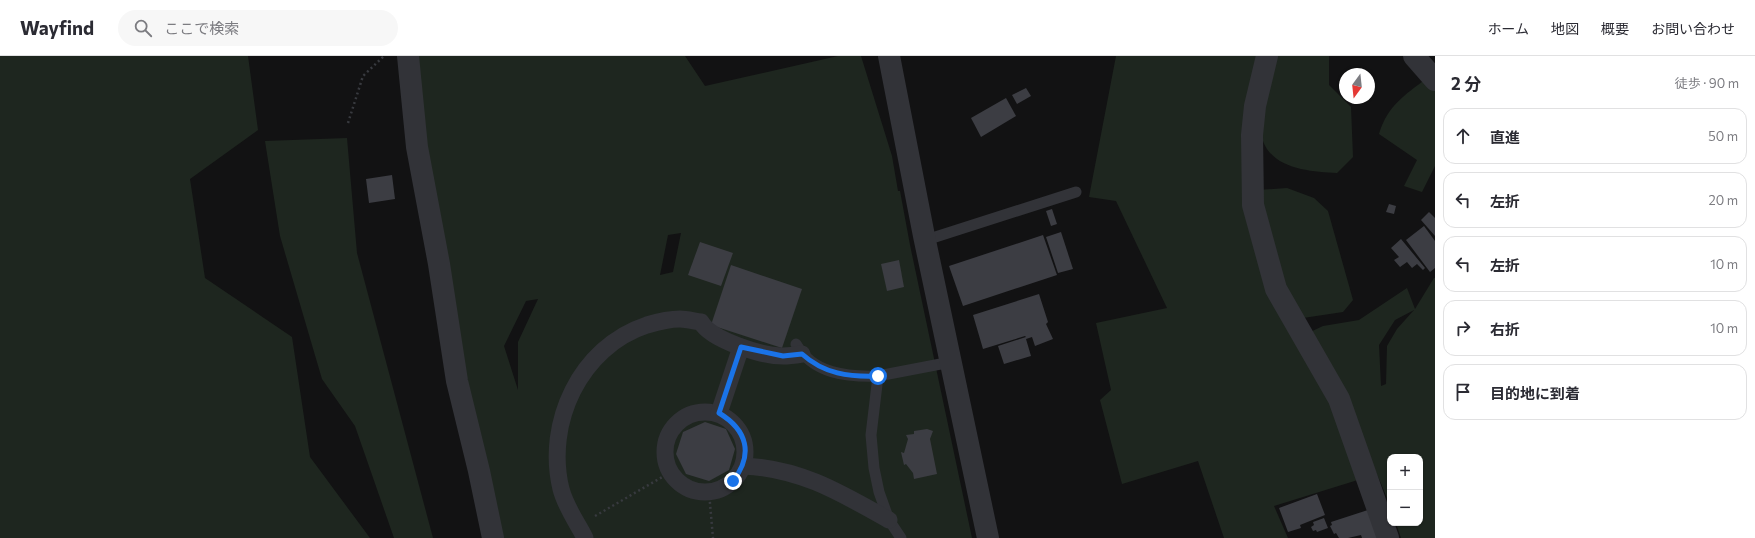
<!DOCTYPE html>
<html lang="ja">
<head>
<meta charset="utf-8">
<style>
  :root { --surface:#fff; --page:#f7f7f7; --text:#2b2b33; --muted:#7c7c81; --line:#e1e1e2 }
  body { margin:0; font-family:Commissioner,"Noto Sans JP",sans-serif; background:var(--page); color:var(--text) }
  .controls { position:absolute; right:12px; bottom:12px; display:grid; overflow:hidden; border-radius:8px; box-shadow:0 1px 3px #0004 }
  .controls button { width:36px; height:36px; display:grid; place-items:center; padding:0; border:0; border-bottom:1px solid var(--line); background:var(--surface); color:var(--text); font:20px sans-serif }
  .compass { position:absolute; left:1339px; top:12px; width:36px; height:36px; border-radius:50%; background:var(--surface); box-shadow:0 1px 3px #0004; rotate:195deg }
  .stop { position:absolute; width:12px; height:12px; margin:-9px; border:3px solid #1a73e8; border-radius:50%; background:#fff }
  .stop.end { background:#1a73e8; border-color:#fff; box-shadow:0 1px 4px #0008 }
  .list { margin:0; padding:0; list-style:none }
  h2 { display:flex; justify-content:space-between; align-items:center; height:52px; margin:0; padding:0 16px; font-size:17px }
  h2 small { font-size:13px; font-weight:400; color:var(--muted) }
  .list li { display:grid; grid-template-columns:26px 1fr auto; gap:12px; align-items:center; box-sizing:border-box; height:56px; margin:0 8px 8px; padding:0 8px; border:1px solid var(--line); border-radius:12px }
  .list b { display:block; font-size:15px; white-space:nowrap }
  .list em { font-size:13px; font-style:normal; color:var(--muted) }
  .icon { flex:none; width:22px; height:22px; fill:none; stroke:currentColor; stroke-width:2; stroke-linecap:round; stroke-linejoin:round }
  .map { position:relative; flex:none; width:1435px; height:482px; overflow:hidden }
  header { display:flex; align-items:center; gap:24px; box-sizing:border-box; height:56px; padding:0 20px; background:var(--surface); border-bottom:1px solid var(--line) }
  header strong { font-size:19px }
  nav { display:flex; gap:22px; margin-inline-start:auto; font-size:14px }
  .search { width:280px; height:36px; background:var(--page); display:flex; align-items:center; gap:10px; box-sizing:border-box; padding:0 14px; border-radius:22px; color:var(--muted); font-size:15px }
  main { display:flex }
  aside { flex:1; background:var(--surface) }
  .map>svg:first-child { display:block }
  .green { fill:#1e261f; fill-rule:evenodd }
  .building { fill:#3c3d43 }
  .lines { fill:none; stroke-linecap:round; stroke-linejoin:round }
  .path { stroke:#383a3f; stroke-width:2.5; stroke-dasharray:2 3; stroke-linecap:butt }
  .service { stroke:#323338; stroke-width:11 }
  .pedestrian { stroke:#323338; stroke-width:17 }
  .minor { stroke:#323338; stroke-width:22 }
  .tertiary { stroke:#323338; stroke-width:22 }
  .route { stroke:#1a73e8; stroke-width:5 }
</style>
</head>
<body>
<header>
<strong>Wayfind</strong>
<div class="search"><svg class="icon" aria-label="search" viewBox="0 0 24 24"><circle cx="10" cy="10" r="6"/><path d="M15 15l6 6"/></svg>ここで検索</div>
<nav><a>ホーム</a><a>地図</a><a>概要</a><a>お問い合わせ</a></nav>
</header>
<main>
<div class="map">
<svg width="1435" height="482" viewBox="0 0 1435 482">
  <rect width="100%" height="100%" fill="#121213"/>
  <g class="green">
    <polygon points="0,0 248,0 258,74 190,123 205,222 292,281 310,401 370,482 0,482"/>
    <path d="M 416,0 L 685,0 L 705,30 L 838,0 L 861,0 L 892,100 L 898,135 L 900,135 L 910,189 L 972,482 L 499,482 L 474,359 L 423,88 ZM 681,177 L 673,216 L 660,219 L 668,179 ZM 538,243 L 518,286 L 518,334 L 504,290 L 526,245 Z"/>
    <polygon points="1116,0 1261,0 1261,201 1335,341 1361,423 1274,450 1288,482 1224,482 1198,405 1122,428 1100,344 1111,334 1096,267 1167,252 1116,145 1089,141"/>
    <path d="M 1275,0 L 1329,0 L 1329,29 L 1351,51 L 1353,101 L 1337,117 C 1311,116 1273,113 1263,85 C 1256,68 1271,19 1275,0 Z"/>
    <path d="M 1427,22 L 1435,35 L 1435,110 L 1422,136 L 1404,130 L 1417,104 L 1379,78 C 1388,49 1404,40 1427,22 Z"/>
    <polygon points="347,82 357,197 433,482 394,482 355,370 322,323 280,180 265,85"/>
    <polygon points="1287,132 1314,142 1328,155 1353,244 1343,256 1303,262 1284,230 1258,134"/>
    <path d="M 1434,222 L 1435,222 L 1435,482 L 1401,482 L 1396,467 L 1420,467 L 1420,401 L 1390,401 L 1390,449 L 1346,345 L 1306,278 L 1323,270 L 1359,264 L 1407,232 L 1415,253 ZM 1414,254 L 1397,273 L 1387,290 L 1386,328 L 1381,330 L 1379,289 L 1395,264 Z"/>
  </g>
  <g class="building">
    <polygon points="1026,32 1031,40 1017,48 1012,39"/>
    <polygon points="1006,42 1016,60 981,81 971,62"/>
    <polygon points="392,119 395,143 369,147 366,123"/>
    <polygon points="1389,148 1396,150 1394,158 1386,156"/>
    <polygon points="1052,153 1057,168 1051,170 1046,155"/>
    <polygon points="1429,156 1435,162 1435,180 1421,164"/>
    <polygon points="1424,170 1435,185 1435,212 1430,216 1406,184"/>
    <polygon points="1061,176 1073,213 1058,217 1046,181"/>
    <polygon points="1043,179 1057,219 963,250 949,210"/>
    <polygon points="1401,183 1425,212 1423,214 1417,208 1412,212 1407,206 1400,211 1394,204 1399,201 1391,192"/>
    <polygon points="700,186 733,197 721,230 688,219"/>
    <polygon points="899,204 904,231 887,235 881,208"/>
    <polygon points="731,209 802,233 782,292 711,269"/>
    <polygon points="1039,238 1048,266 1046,268 1053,283 1035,290 1032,281 1026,283 1031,300 1004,308 998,290 1026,281 1025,280 983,293 973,259"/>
    <polygon points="705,366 726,373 735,393 729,414 709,425 686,418 676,398 683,376"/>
    <polygon points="927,373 933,375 930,383 937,418 914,423 913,417 906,408 904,409 901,396 904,397 908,383 906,379 914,378 914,375"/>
    <polygon points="1317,438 1325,459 1300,469 1301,472 1288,476 1279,452"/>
    <polygon points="1371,453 1381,482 1362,482 1361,479 1348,482 1339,482 1336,477 1334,478 1330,470 1332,469 1331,466"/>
    <polygon points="1324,462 1328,472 1317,476 1316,474 1313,475 1311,471 1314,469 1313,466"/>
  </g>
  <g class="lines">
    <g class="path">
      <polyline points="348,67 363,20 384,0"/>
      <polyline points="709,436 713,482"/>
      <polyline points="595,460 671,416"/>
    </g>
    <g class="service">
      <polyline points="926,184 1076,136"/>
      <path d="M 796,288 C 813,318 847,321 878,320"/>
      <polyline points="901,482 889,464 879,436 874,412 871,379 878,320 951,306"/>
    </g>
    <g class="pedestrian">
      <circle cx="705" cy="396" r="40"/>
      <polyline points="719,357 741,291"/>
      <path d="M 743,410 C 800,412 841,437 889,464"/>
      <path d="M 585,482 C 577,466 566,452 561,433 C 545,367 580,291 647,269 C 657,266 669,263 680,263 C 686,263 694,265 701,266 C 711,284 762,300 783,300 C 789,300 796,299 802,298"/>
    </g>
    <g class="minor">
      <polyline points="408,0 417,91 439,208 457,325 479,415 493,482"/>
      <polyline points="1267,0 1255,50 1252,79 1253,149 1276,233 1339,343 1388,482"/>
      <polyline points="1414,0 1435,24"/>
    </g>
    <polyline class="tertiary" points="889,0 924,180 988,482"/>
  </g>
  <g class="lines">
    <path class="route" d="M 733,425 C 754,398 747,374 719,357 L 741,291 L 783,300 L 802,298 C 824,318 849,321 878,320"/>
  </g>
</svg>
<div class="controls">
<button>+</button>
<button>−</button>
</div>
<svg class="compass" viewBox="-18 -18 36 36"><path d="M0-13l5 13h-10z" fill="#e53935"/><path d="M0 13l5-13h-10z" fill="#7c7c81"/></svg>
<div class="stop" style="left:878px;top:320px"></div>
<div class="stop end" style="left:733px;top:425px"></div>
</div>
<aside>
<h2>2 分<small>徒歩 · 90 m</small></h2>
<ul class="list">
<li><svg class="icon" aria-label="ahead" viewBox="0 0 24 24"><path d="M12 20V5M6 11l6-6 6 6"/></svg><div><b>直進</b></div><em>50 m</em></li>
<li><svg class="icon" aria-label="left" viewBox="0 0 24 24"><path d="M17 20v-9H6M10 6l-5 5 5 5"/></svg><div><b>左折</b></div><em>20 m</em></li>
<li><svg class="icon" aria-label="left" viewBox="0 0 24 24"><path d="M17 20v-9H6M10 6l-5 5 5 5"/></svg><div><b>左折</b></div><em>10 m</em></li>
<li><svg class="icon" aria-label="right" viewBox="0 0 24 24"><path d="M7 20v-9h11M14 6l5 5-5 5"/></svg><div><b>右折</b></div><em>10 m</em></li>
<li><svg class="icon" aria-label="arrive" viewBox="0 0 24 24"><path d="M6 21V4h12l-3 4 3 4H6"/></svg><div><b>目的地に到着</b></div></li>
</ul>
</aside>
</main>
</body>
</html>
